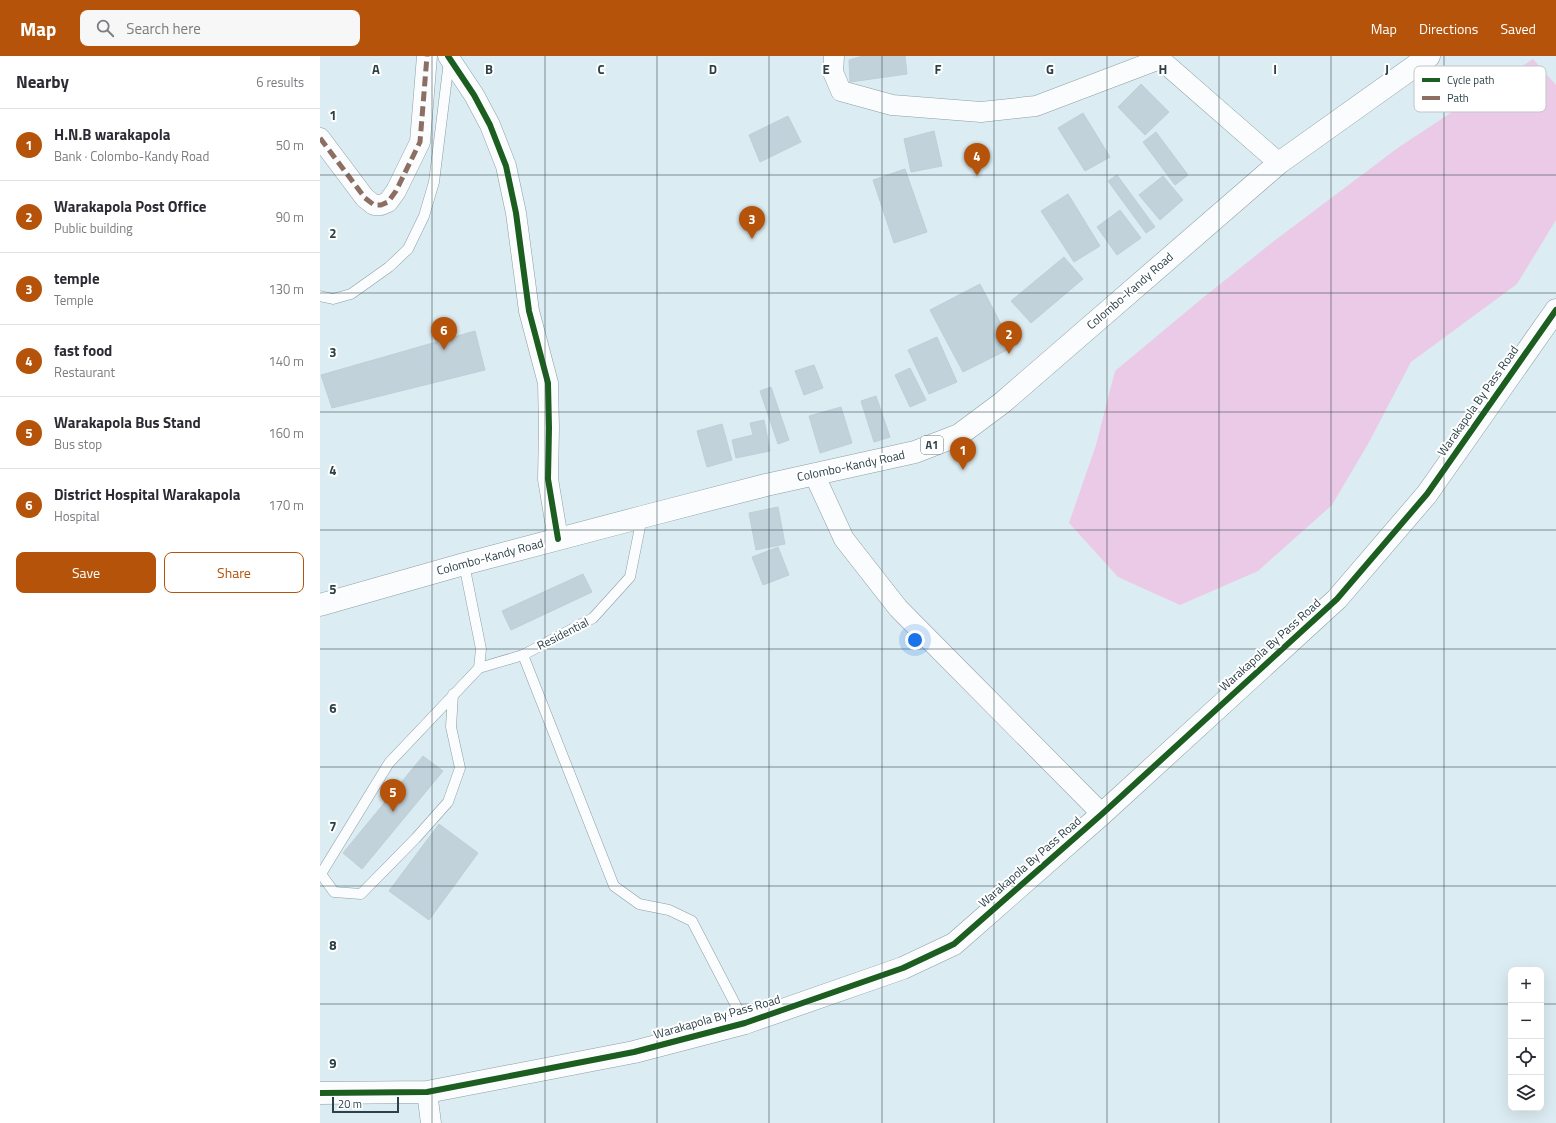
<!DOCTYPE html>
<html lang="en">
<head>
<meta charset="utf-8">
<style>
  :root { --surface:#fff; --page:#f7f7f7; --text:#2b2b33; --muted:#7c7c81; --line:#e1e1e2; --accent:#b45309 }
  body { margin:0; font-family:"Titillium Web",sans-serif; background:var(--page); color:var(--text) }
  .controls { position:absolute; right:12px; bottom:12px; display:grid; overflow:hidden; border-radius:8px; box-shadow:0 4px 16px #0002 }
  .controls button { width:36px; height:36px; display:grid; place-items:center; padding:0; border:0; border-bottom:1px solid var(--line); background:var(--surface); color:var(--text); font:20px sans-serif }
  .scale { position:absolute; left:12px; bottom:10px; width:67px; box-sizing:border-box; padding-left:4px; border:2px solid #2c4148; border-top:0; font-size:11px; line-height:14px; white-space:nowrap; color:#2c4148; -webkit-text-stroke:3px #fff; paint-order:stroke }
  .you { position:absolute; left:595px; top:584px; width:14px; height:14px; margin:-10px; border:3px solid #fff; border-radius:50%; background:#1a73e8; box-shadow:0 0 0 6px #1a73e833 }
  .badge { display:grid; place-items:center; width:26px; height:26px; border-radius:50%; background:var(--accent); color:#fff; font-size:13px; font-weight:700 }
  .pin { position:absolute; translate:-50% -33px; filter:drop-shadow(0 1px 2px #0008) }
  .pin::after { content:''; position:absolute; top:21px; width:14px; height:12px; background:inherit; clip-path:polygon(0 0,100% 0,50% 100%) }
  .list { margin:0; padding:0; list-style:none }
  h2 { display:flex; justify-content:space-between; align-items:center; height:52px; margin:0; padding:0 16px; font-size:17px }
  h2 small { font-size:13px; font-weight:400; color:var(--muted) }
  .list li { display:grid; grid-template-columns:26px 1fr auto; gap:12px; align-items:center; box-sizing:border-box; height:72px; padding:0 16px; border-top:1px solid var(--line) }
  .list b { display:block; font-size:15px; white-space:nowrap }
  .list p { margin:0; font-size:13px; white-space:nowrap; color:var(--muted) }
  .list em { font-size:13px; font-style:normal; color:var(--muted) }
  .actions { display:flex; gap:8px; padding:12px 16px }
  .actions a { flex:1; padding:9px 0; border:1px solid var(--accent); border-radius:8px; text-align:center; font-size:14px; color:var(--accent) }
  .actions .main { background:var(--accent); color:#fff }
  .icon { flex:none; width:22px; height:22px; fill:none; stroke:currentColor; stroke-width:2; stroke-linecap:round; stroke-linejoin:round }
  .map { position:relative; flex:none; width:1236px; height:1067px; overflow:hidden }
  header { display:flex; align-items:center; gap:24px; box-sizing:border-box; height:56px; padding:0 20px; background:var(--accent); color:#fff }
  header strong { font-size:19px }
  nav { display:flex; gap:22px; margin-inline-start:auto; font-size:14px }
  .search { width:280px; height:36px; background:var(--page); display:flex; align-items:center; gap:10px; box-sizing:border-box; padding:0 14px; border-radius:8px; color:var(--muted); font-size:15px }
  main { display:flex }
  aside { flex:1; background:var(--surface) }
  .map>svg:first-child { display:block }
  .green { fill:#ebcae7 }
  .building { fill:#c2d2db; stroke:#c0cfd7 }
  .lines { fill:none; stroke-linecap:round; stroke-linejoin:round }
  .lane-casing { stroke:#8d9ea4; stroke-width:11 }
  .street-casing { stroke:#8d9ea4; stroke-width:21 }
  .secondary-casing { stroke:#8d9ea4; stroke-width:23 }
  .highway-casing { stroke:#8d9ea4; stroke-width:23 }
  .lane { stroke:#fafcfd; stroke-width:10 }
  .street { stroke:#fafcfd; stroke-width:20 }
  .secondary { stroke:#fafcfd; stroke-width:22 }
  .highway { stroke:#fafcfd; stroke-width:22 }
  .quiet { stroke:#8d6e63; stroke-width:5; stroke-dasharray:10 5; stroke-linecap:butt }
  .cycleway-casing { stroke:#fff; stroke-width:8 }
  .cycleway { stroke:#1b5e20; stroke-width:6 }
  .grid { fill:none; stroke:#2c4148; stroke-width:1; stroke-opacity:0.55 }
  .labels { text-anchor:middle; stroke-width:4; stroke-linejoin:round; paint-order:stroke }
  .shield { fill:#fff; stroke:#6b7a7f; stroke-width:1 }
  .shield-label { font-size:11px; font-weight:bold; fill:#2c4148 }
  .street-label { font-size:12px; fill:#2c4148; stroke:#fff }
  .key { fill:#fff; stroke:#c0c6c8; stroke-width:1 }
  .key-label { font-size:11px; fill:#2c4148 }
  .grid-label { font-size:13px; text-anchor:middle; font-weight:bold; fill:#2c4148; stroke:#fff; stroke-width:4; stroke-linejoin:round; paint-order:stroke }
</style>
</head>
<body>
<header>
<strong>Map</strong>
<div class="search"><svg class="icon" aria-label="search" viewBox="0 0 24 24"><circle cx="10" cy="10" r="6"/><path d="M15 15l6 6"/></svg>Search here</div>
<nav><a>Map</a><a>Directions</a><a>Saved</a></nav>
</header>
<main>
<aside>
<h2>Nearby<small>6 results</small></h2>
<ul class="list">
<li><span class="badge">1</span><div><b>H.N.B warakapola</b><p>Bank · Colombo-Kandy Road</p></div><em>50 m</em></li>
<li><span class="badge">2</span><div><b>Warakapola Post Office</b><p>Public building</p></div><em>90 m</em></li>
<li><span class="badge">3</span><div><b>temple</b><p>Temple</p></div><em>130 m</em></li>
<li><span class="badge">4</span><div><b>fast food</b><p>Restaurant</p></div><em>140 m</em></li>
<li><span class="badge">5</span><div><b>Warakapola Bus Stand</b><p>Bus stop</p></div><em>160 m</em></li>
<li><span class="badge">6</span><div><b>District Hospital Warakapola</b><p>Hospital</p></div><em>170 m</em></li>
</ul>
<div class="actions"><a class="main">Save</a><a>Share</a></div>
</aside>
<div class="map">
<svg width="1236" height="1067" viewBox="0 0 1236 1067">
  <rect width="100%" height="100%" fill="#dbecf2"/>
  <polygon class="green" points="1213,3 1236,29 1236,164 1197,228 1091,306 1048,388 1012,449 938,515 860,549 798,521 749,467 776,389 795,315 879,245 954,185 1079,91"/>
  <g class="building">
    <polygon points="543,0 585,0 587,18 530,26 529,4"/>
    <polygon points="821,28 849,56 825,79 798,51"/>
    <polygon points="763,57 790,101 765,115 738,72"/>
    <polygon points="468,60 481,86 440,106 429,79"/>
    <polygon points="614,75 622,110 591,116 584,83"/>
    <polygon points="836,76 868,119 855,129 823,86"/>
    <polygon points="585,113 607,176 574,187 553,124"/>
    <polygon points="797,119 835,171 826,177 788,125"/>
    <polygon points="843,120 863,144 840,164 819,139"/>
    <polygon points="748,138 780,190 754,206 721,155"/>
    <polygon points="800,154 821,182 797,199 777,171"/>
    <polygon points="744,201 763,223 711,267 691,245"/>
    <polygon points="660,228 693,291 643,316 610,254"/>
    <polygon points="155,275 165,314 12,352 1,319"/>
    <polygon points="617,281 637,326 609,338 588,294"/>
    <polygon points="494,309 503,332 484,339 475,315"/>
    <polygon points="590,312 606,344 590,351 575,319"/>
    <polygon points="451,331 469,384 458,388 440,335"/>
    <polygon points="556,340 570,381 554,386 541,345"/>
    <polygon points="521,351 532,387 500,397 489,360"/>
    <polygon points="444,364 450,395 416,402 412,384 433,379 430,367"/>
    <polygon points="402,368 412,404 387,411 377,375"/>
    <polygon points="458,451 465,488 436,494 429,457"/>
    <polygon points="458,491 469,519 443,529 432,501"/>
    <polygon points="263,518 272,536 191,574 182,555"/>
    <polygon points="103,700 123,715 42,813 23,797"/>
    <polygon points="119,768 158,797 109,864 69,835"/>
  </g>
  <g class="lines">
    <defs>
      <g id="lane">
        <polyline points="0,240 13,243 31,238 69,211 88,193 104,160 114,126 129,5"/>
        <polyline points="144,508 161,593 159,612"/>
        <polyline points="203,599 294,830 319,848 349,854 372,865 425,967"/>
        <polyline points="133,638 131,671 140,712 128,746 96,782 41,838 14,836 1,818 69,707 159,612 203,599 273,562 310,521 322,461"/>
      </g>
      <g id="street">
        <polyline points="128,0 154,39 170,69 186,110 196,157 209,255 228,327 229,372 228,423 238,483"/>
        <polyline points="514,0 513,16 521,35 572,49 661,56 716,50 840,3"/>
        <polyline points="838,0 840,3 959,107"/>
        <polyline points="0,82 45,142 54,149 61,149 68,146 76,135 100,86 107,0"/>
        <polyline points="494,418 524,483 578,552 782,758"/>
        <polyline points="107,1036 111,1067"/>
      </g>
      <polyline id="secondary" points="0,1037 107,1036 314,996 425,967 583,912 634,888 782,758 1017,543 1107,438 1236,254"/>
      <polyline id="highway" points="0,549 144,508 322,461 446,429 595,396 639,379 682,347 959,107 1109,0"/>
    </defs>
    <use href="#lane" class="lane-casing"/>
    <use href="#street" class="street-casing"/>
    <use href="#secondary" class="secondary-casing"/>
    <use href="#highway" class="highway-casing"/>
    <use href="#lane" class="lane"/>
    <use href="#street" class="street"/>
    <use href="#secondary" class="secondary"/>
    <use href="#highway" class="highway"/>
    <polyline class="quiet" points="0,82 45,142 54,149 61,149 68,146 76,135 100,86 107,0"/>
    <defs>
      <g id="cycleway">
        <polyline points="128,0 154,39 170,69 186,110 196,157 209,255 228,327 229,372 228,423 238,483"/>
        <polyline points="0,1037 107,1036 314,996 425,967 583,912 634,888 782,758 1017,543 1107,438 1236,254"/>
      </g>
    </defs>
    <use href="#cycleway" class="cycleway-casing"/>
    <use href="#cycleway" class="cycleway"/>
  </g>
  <path class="grid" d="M 112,0 L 112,1067M 225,0 L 225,1067M 337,0 L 337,1067M 449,0 L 449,1067M 562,0 L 562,1067M 674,0 L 674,1067M 787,0 L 787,1067M 899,0 L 899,1067M 1011,0 L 1011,1067M 1124,0 L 1124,1067M 0,119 L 1236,119M 0,237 L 1236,237M 0,356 L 1236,356M 0,474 L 1236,474M 0,593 L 1236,593M 0,711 L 1236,711M 0,830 L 1236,830M 0,948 L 1191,948M 1221,948 L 1236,948"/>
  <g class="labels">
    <rect class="shield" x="601" y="380" width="22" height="18" rx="3"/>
    <g class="shield-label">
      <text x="612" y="393">A1</text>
    </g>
    <g class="street-label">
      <text transform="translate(810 235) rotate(-41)" y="4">Colombo-Kandy Road</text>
      <text transform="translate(1158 345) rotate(-55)" y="4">Warakapola By Pass Road</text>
      <text transform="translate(531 410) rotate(-12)" y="4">Colombo-Kandy Road</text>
      <text transform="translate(170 501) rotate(-15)" y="4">Colombo-Kandy Road</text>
      <text transform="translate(243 578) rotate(-27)" y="4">Residential</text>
      <text transform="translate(950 589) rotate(-42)" y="4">Warakapola By Pass Road</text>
      <text transform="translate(710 806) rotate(-41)" y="4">Warakapola By Pass Road</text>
      <text transform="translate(397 961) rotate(-16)" y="4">Warakapola By Pass Road</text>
    </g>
  </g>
  <rect x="1094" y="10" width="132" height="46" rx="6" class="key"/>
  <rect x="1102" y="22" width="18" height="4" fill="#1b5e20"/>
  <rect x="1102" y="40" width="18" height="4" fill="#8d6e63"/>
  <g class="key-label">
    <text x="1127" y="28">Cycle path</text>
    <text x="1127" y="46">Path</text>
  </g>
  <g class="grid-label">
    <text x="56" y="18">A</text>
    <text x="169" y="18">B</text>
    <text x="281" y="18">C</text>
    <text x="393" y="18">D</text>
    <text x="506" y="18">E</text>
    <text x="618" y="18">F</text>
    <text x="730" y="18">G</text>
    <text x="843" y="18">H</text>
    <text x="955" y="18">I</text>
    <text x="1067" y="18">J</text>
    <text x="13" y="64">1</text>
    <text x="13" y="182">2</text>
    <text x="13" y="301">3</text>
    <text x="13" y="419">4</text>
    <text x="13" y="538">5</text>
    <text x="13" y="657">6</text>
    <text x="13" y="775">7</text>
    <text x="13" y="894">8</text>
    <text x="13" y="1012">9</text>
  </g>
</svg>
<div class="controls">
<button>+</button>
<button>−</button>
<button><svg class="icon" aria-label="locate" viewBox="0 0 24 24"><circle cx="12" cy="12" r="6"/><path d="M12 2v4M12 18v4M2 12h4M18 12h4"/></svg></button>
<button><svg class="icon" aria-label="layers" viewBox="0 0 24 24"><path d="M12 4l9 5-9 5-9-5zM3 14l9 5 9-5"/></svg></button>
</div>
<div class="scale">20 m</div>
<div class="you"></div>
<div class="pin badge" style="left:643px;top:414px">1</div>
<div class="pin badge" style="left:689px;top:298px">2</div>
<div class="pin badge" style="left:432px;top:183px">3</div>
<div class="pin badge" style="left:657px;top:120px">4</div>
<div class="pin badge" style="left:73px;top:756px">5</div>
<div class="pin badge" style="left:124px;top:294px">6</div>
</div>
</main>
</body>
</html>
